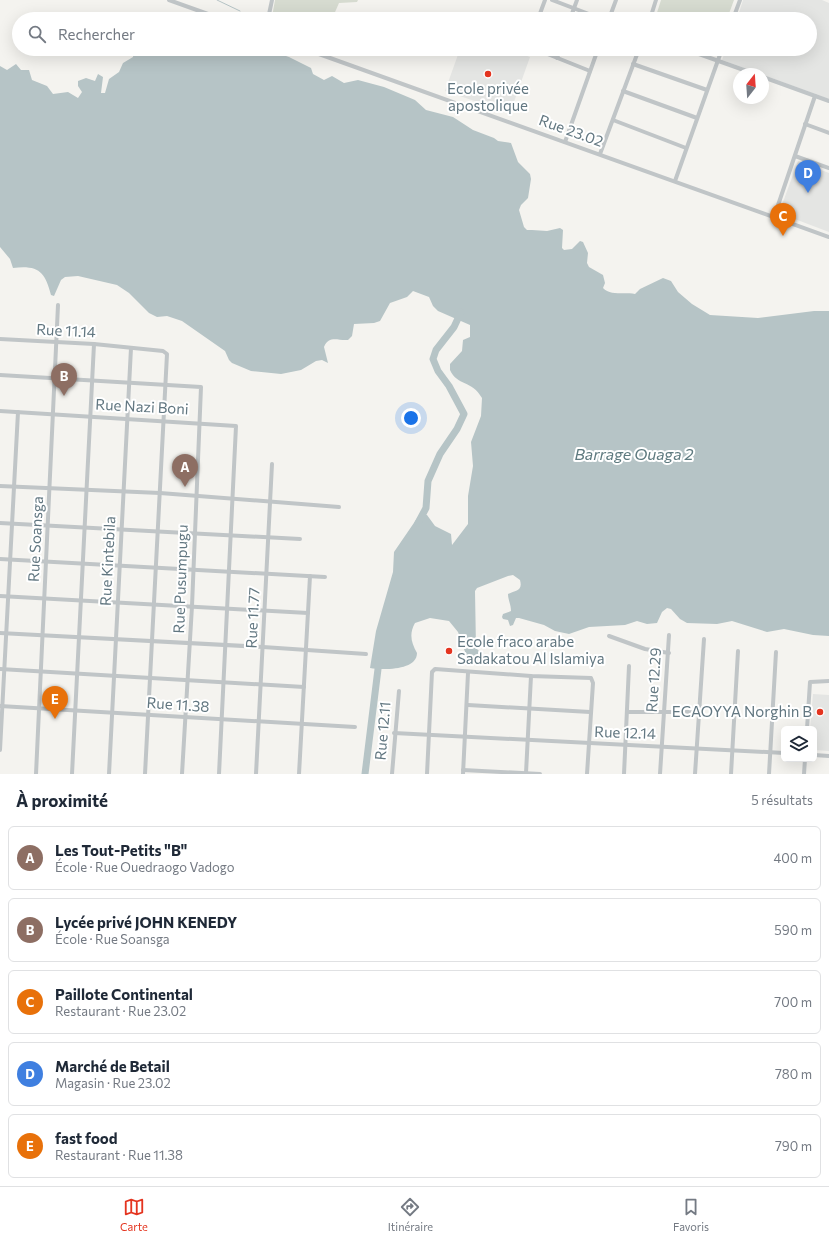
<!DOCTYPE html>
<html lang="fr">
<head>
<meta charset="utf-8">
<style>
  :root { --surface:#fff; --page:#f6f6f7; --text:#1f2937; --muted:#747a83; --line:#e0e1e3; --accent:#e4341f }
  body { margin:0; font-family:Commissioner,sans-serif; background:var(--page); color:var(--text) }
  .controls { position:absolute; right:12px; bottom:12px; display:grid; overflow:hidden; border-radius:6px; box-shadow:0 4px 16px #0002 }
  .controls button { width:36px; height:36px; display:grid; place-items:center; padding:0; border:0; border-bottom:1px solid var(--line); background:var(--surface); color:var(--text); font:20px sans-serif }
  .compass { position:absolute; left:733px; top:68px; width:36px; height:36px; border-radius:50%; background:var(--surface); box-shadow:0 4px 16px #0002; rotate:17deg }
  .you { position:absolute; left:411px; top:418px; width:14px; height:14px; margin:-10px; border:3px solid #fff; border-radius:50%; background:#1a73e8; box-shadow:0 0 0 6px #1a73e833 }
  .badge { display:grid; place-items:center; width:26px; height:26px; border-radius:50%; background:var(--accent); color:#fff; font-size:13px; font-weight:700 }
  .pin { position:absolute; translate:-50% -33px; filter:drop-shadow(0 1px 2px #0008) }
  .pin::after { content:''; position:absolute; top:21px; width:14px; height:12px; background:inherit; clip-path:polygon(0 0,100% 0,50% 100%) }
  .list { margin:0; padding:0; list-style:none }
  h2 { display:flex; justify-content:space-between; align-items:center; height:52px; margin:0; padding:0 16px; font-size:17px }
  h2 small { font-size:13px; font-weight:400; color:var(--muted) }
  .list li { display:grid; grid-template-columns:26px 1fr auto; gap:12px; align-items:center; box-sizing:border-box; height:64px; margin:0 8px 8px; padding:0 8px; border:1px solid var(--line); border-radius:6px }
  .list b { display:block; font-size:15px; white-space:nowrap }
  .list p { margin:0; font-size:13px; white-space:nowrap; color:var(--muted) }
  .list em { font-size:13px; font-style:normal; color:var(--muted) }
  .icon { flex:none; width:22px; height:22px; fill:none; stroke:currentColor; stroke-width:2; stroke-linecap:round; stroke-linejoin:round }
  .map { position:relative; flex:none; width:829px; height:774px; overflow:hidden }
  .search { position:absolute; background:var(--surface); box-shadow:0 4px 16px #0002; left:12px; right:12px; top:12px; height:44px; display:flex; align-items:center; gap:10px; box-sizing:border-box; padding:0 14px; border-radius:22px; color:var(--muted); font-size:15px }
  .sheet { height:412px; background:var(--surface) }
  nav { display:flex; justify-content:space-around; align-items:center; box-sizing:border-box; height:56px; border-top:1px solid var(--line); background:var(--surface); font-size:11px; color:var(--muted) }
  nav a { display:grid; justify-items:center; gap:2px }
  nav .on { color:var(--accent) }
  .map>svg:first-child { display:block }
  .built { fill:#e4e5e3 }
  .green { fill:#d6dbd0 }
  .water { fill:#b6c4c6 }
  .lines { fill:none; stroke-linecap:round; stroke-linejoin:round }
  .stream { stroke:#b6c4c6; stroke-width:1 }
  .river { stroke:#b6c4c6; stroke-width:7 }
  .minor { stroke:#c0c5c7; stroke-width:4 }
  .poi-dot { fill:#e4341f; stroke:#fff; stroke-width:1.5 }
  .labels { text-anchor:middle; stroke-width:4; stroke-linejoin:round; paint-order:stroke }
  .poi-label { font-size:15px; fill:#627781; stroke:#fff }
  .street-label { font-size:15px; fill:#627781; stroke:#fff }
  .water-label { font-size:16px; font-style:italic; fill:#5e7a7f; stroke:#fff }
</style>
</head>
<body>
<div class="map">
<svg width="829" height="774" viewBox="0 0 829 774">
  <rect width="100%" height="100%" fill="#f4f3ef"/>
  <g class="built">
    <polygon points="743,0 822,0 829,3 829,99 722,60 726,49 810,49 810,19 737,19"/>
    <polygon points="460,49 508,49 530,57 510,113 445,91"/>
    <polygon points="798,161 829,173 829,232 779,213"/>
    <polygon points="813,694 829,695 829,751 814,750 814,729 810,729"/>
  </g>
  <g class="green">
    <polygon points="275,0 358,0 357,2 339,3 332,19 283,19 272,17"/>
    <polygon points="661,0 734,0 727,19 655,19"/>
  </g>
  <path class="water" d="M 134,49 L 169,50 L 265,49 L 289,57 L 311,68 L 313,74 L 324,80 L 332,76 L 344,83 L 358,80 L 384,87 L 415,100 L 426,110 L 453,117 L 473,130 L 494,138 L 498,141 L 511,143 L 518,162 L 530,174 L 531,179 L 528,198 L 521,205 L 519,210 L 524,227 L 527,230 L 532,230 L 547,231 L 560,228 L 563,230 L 562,248 L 564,250 L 572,249 L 580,241 L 583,242 L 588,253 L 587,263 L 589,267 L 603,275 L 605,283 L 603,288 C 610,296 625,292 635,294 L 640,289 L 663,278 L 671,281 L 678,292 L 692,304 L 710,315 L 758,318 L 814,311 L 829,311 L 829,636 L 813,635 L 784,629 L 767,632 L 732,621 L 717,624 L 687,623 L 680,619 L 671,609 L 667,608 L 662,612 L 657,623 L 647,624 L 637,621 L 625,625 L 589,627 L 569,634 L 555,631 L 544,625 L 519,618 L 516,618 L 513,625 L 510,626 L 508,620 L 503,619 L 502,617 L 503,614 L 511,611 C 511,604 508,600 508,594 C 516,590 523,591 520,580 L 513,575 L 508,576 L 477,588 L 475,591 L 476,648 L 481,653 L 483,661 L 477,665 L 469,663 L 458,632 L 449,621 L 430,618 L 415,623 C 409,634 411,642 417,653 C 417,671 382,670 370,668 L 376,631 L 393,572 L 394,552 L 420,514 L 427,515 L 435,526 L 451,534 L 452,545 L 468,524 L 468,496 L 473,466 L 471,442 L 481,416 L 482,398 C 472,380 457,386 450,370 L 450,364 L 462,351 L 463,340 L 470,337 L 470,325 L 438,311 L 433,306 L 429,297 L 413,291 L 407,297 L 390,303 L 380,321 L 374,323 L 354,324 L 352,336 L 348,340 C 338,341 329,335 324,347 L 328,363 L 322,360 L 316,361 L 301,370 L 281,374 L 251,371 L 232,363 L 229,360 L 225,351 L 182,321 L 167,316 L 157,317 L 149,313 L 129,293 L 117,285 L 78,276 L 65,277 L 61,280 L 54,296 L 51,295 C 45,272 39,265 13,268 L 10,259 L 0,247 L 0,66 L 7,70 L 16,64 L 21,70 L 29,70 L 32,80 L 47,86 L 53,94 L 68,92 L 78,98 L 82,92 L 78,86 L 78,81 L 86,78 L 95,81 L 98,74 L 103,77 L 101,93 L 105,93 L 109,79 L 119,72 L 123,63 L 133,57 Z"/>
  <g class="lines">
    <polyline class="stream" points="217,0 240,11"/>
    <g class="river">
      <polyline points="418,523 426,508 428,481 440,454 457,429 464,414 449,386 438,371 433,359 436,350 454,327 461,312"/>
      <polyline points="365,774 379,661"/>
    </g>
    <g class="minor">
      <polyline points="169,0 222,19"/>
      <polyline points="552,0 602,19"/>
      <polyline points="268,19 272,0"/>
      <polyline points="538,19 545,0"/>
      <polyline points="570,19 577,0"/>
      <polyline points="609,19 616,0"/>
      <polyline points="650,19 656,0"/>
      <polyline points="733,19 740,0"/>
      <polyline points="305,49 829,237"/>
      <polyline points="535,49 590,71"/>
      <polyline points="685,49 755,74"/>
      <polyline points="557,58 560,49"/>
      <polyline points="633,64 707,90"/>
      <polyline points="763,77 829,101"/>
      <polyline points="623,91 697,118"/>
      <polyline points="613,120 686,148"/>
      <polyline points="805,124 829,133"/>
      <polyline points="565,142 598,49"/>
      <polyline points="600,154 639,49"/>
      <polyline points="795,156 829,168"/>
      <polyline points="675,181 722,49"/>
      <polyline points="774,217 815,96"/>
      <polyline points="0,339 94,344 163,351 167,354 145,774"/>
      <polyline points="0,375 201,387 192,606 182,774"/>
      <polyline points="0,411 236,426 219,774"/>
      <polyline points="0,486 160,493 339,507"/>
      <polyline points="0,523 300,539"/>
      <polyline points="0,559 325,577"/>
      <polyline points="0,596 308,613"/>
      <polyline points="0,633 263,647 366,654"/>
      <polyline points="609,636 645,649 669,653"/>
      <polyline points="0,669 304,687"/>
      <polyline points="468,705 590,712"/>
      <polyline points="0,706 355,727"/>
      <polyline points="627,712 698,712"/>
      <polyline points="807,729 810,682 829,681"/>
      <polyline points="394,733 784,753"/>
      <polyline points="0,750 18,412"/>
      <polyline points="814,755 829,756"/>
      <polyline points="463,770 540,774"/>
      <polyline points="526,773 531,676"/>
      <polyline points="36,774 58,305"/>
      <polyline points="72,774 94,344"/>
      <polyline points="109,774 131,348"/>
      <polyline points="256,774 272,464"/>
      <polyline points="299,774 310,576"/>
      <polyline points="392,774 399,691"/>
      <polyline points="427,774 432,672 435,669 531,676 591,678 593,683 587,774"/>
      <polyline points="463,774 468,673"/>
      <polyline points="624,774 629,666"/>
      <polyline points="660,774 669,635"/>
      <polyline points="695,774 704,639"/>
      <polyline points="731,774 738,651"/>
      <polyline points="769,774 776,652"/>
      <polyline points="804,774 805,759"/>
    </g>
  </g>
  <g class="poi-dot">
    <circle cx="488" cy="74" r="4"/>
    <circle cx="449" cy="651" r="4"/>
    <circle cx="820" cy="712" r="4"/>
  </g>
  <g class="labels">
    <g class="poi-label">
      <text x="488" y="94">Ecole privée<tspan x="488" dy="17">apostolique</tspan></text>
      <text x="457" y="647" text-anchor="start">Ecole fraco arabe<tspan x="457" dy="17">Sadakatou Al Islamiya</tspan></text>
      <text x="812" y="717" text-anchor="end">ECAOYYA Norghin B</text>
    </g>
    <g class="street-label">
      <text transform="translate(571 131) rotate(20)" y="5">Rue 23.02</text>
      <text transform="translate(66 331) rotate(3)" y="5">Rue 11.14</text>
      <text transform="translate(142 407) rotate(3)" y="5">Rue Nazi Boni</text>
      <text transform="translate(36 539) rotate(-87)" y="5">Rue Soansga</text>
      <text transform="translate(108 561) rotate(-87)" y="5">Rue Kintebila</text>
      <text transform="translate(181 579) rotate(-88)" y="5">Rue Pusumpugu</text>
      <text transform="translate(253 618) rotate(-87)" y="5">Rue 11.77</text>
      <text transform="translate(654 680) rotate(-86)" y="5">Rue 12.29</text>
      <text transform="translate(178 705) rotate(4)" y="5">Rue 11.38</text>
      <text transform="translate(383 731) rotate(-85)" y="5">Rue 12.11</text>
      <text transform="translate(625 733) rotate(2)" y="5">Rue 12.14</text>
    </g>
    <g class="water-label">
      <text x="634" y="460">Barrage Ouaga 2</text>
    </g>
  </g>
</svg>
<div class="controls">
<button><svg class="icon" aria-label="layers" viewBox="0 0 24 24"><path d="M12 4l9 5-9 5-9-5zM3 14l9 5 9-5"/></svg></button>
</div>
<svg class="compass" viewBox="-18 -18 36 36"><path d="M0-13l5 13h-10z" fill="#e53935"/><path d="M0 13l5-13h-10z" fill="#747a83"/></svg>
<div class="you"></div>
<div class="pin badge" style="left:185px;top:487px;background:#8d6e63">A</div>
<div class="pin badge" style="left:64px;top:396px;background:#8d6e63">B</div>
<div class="pin badge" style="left:783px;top:236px;background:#e8710a">C</div>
<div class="pin badge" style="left:808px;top:193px;background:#3f7fe0">D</div>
<div class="pin badge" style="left:55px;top:719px;background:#e8710a">E</div>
<div class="search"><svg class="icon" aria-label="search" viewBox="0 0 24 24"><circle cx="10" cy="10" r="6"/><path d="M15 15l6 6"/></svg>Rechercher</div>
</div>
<section class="sheet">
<h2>À proximité<small>5 résultats</small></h2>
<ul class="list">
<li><span class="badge" style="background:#8d6e63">A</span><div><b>Les Tout-Petits &quot;B&quot;</b><p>École · Rue Ouedraogo Vadogo</p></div><em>400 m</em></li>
<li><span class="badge" style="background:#8d6e63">B</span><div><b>Lycée privé JOHN KENEDY</b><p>École · Rue Soansga</p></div><em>590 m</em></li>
<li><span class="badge" style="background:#e8710a">C</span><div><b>Paillote Continental</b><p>Restaurant · Rue 23.02</p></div><em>700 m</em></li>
<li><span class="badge" style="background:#3f7fe0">D</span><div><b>Marché de Betail</b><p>Magasin · Rue 23.02</p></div><em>780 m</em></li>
<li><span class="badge" style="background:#e8710a">E</span><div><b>fast food</b><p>Restaurant · Rue 11.38</p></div><em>790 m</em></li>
</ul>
</section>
<nav>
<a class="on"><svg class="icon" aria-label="map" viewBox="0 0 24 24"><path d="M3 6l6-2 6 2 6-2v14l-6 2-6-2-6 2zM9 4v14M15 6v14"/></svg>Carte</a>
<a><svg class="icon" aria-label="directions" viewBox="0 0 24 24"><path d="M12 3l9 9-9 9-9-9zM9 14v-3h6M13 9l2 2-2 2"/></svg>Itinéraire</a>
<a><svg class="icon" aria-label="saved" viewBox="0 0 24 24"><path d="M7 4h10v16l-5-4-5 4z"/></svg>Favoris</a>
</nav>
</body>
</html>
